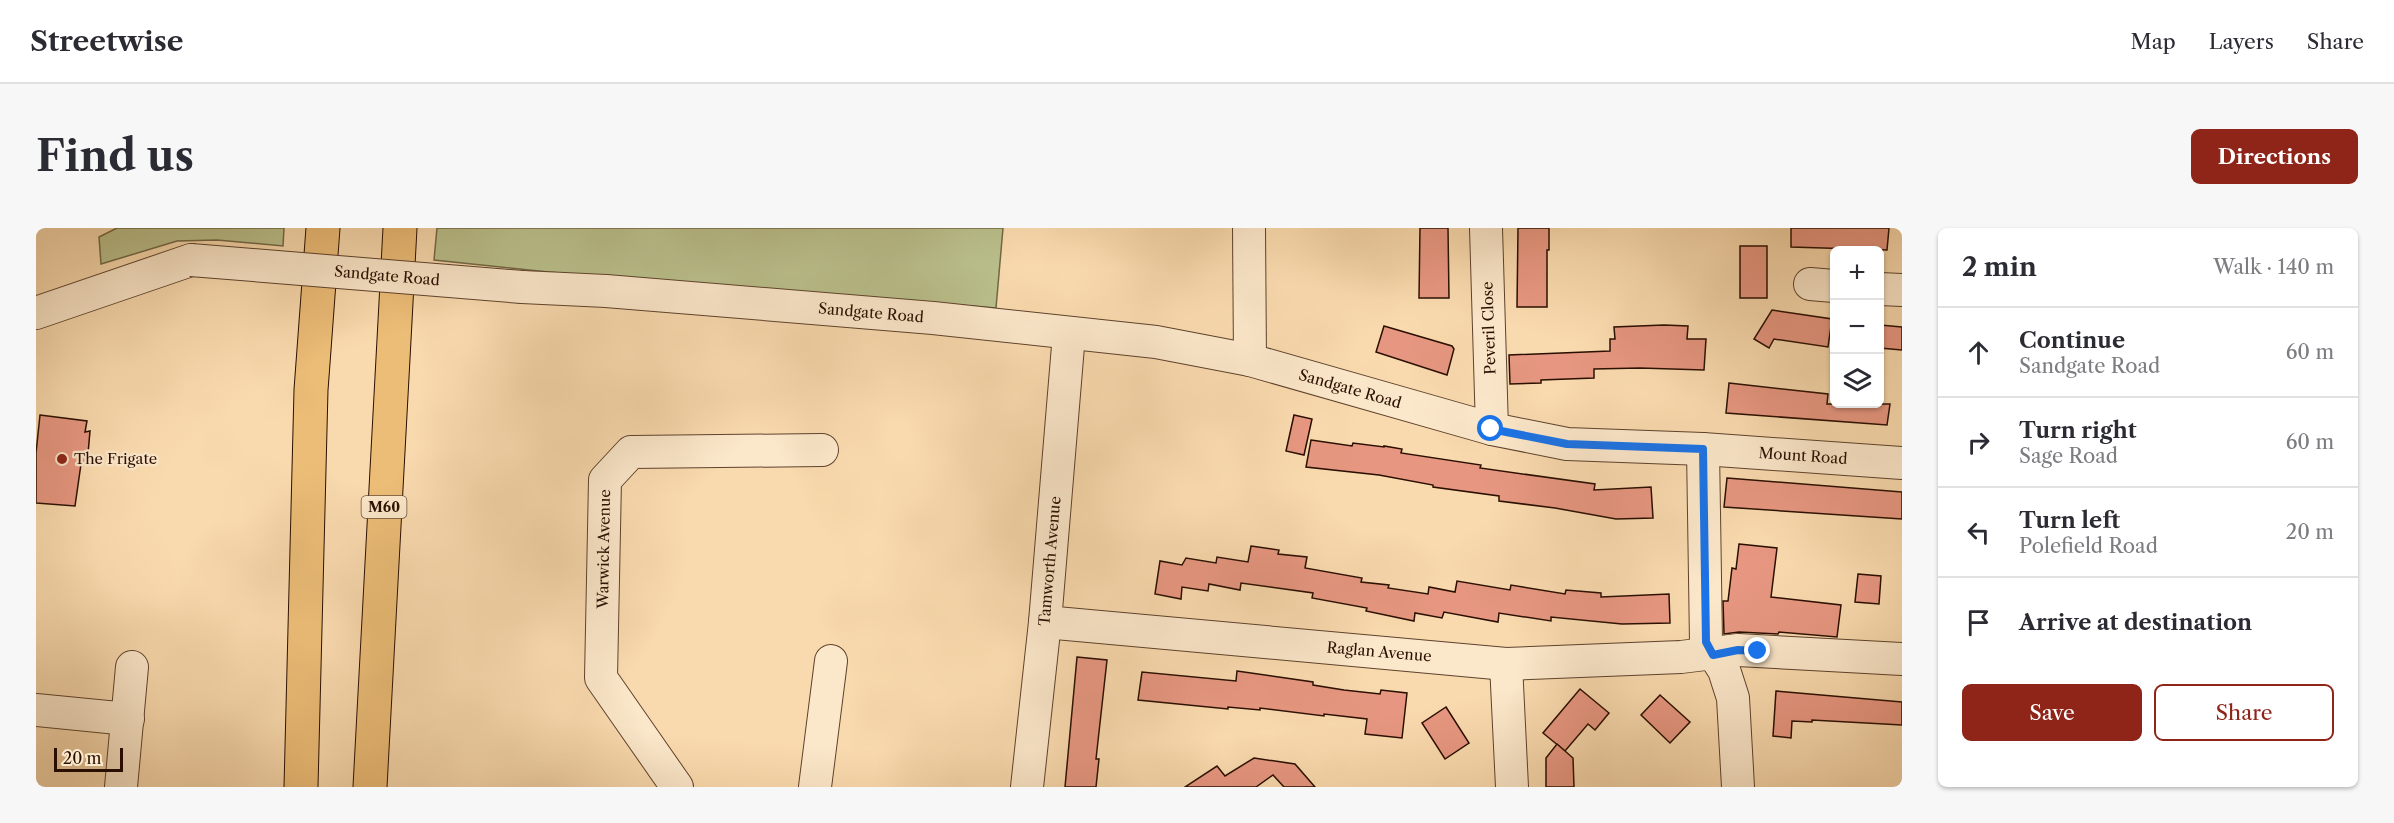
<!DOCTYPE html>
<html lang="en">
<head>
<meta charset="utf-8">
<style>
  :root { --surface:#fff; --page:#f7f7f7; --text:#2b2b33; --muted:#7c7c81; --line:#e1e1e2; --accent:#8f2418 }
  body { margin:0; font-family:"Libre Caslon Text",serif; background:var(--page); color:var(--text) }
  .controls { position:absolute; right:18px; top:18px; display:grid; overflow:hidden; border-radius:9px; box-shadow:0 2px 4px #0004 }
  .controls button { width:54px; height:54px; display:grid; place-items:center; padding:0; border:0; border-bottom:2px solid var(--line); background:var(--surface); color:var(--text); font:30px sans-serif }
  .scale { position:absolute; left:18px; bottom:15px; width:69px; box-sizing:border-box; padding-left:6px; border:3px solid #2a0f01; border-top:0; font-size:16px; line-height:21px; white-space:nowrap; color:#2a0f01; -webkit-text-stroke:4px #fbe7ca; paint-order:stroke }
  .stop { position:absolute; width:18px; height:18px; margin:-14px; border:4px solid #1a73e8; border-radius:50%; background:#fff }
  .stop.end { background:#1a73e8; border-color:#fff; box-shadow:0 2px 6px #0008 }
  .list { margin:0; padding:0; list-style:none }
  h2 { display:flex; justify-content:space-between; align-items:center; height:78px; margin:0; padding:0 24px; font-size:26px }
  h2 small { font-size:20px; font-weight:400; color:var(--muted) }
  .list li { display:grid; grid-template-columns:39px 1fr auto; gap:18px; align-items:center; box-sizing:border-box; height:90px; padding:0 24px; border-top:2px solid var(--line) }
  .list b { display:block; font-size:22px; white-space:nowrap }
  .list p { margin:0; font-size:20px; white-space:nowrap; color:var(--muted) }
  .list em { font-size:20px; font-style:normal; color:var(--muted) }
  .actions { display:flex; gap:12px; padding:18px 24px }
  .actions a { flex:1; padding:14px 0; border:2px solid var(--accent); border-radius:9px; text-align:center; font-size:21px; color:var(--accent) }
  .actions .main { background:var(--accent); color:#fff }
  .icon { flex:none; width:33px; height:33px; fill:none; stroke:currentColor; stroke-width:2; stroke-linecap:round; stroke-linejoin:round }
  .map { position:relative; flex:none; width:1866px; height:559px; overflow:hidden; border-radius:9px }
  header { display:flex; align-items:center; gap:36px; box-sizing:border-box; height:84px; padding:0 30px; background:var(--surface); border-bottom:2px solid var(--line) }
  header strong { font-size:28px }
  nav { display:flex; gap:33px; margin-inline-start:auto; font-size:21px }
  .intro { display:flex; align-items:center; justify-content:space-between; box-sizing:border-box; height:144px; padding:0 36px }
  h1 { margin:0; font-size:42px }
  .button { padding:15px 27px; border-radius:9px; background:var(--accent); color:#fff; font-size:21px; font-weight:700 }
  main { display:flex; gap:36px; padding:0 36px }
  aside { flex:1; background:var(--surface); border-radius:9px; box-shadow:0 2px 4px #0004 }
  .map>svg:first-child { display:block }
  .green { fill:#bac08c; stroke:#726846; stroke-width:1.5 }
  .building { fill:#e79781; stroke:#2a0f01; stroke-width:1.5 }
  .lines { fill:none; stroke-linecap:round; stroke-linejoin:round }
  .minor-casing { stroke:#5e422c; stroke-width:34 }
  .highway-casing { stroke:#2a0f01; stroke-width:35 }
  .minor { stroke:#fbe7ca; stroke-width:32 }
  .highway { stroke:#ecbd77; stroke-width:33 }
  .minor-bridge-casing { stroke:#5e422c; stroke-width:34; stroke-linecap:butt }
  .minor-bridge { stroke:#fbe7ca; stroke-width:32 }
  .route { stroke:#1a73e8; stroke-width:8 }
  .poi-dot { fill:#8f2418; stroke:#fbe7ca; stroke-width:2 }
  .labels { text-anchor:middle; stroke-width:4.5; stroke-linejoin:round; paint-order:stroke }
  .shield { fill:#fbe7ca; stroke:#69503d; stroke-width:1.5 }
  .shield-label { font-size:14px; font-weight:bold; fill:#2a0f01 }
  .street-label { font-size:15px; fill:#2a0f01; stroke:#fbe7ca }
  .poi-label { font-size:15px; fill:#2a0f01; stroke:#fbe7ca; text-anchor:start }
</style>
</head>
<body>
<header>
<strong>Streetwise</strong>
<nav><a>Map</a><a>Layers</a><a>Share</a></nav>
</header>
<div class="intro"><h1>Find us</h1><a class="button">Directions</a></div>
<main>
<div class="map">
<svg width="1866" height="559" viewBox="0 0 1866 559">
  <rect width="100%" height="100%" fill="#f9daae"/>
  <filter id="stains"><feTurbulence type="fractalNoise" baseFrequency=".00333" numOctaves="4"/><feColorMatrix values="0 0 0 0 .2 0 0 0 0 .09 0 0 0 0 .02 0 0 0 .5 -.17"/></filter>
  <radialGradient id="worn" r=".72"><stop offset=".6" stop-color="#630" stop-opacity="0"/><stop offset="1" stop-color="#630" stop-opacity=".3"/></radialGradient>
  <g class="green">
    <polygon points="81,0 248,0 247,18 181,12 141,13 65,36 63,9"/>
    <polygon points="401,0 967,0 960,80 512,44 398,32"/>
  </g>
  <g class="building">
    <polygon points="1384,0 1412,0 1413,70 1383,70"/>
    <polygon points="1482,0 1513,0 1513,22 1511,22 1511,79 1481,79"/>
    <polygon points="1755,0 1853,0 1851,22 1755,19"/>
    <rect x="1704" y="18" width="27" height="52"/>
    <polygon points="1736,82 1796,91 1792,119 1738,111 1733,120 1718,111"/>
    <polygon points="1628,97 1652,98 1651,111 1670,111 1668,142 1604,140 1558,141 1558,150 1505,152 1505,155 1474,156 1473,127 1574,123 1574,111 1579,111 1578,99"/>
    <polygon points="1844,97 1866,99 1866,122 1844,120"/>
    <polygon points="1348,98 1416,118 1418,121 1411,147 1340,124"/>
    <polygon points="1693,155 1792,166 1791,176 1854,176 1851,197 1690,185"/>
    <polygon points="4,187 51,193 49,204 54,203 51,237 45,236 39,278 0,275 0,225"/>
    <polygon points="1258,187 1276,191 1268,227 1250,223"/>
    <polygon points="1275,212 1316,218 1317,215 1348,219 1348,218 1366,221 1365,225 1445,237 1444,240 1559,256 1558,262 1615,259 1617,290 1580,291 1519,280 1463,273 1463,268 1397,259 1397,257 1343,247 1270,239"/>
    <polygon points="1691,250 1866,264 1866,291 1688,279"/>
    <polygon points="1703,316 1741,320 1735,369 1805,377 1801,409 1743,404 1742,406 1703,404 1688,406 1687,373 1692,373 1696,340 1700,341"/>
    <polygon points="1215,318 1243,322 1242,326 1271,329 1269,340 1326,350 1325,354 1353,357 1352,360 1392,366 1393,359 1419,364 1421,353 1474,362 1475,357 1529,366 1530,362 1565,365 1565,369 1633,366 1634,395 1586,396 1515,389 1515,393 1463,385 1462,394 1408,384 1406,390 1379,385 1378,393 1330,383 1331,380 1276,370 1277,365 1205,355 1204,362 1173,356 1172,363 1146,359 1145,371 1119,366 1124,333 1146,337 1150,330 1180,335 1181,329 1212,334"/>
    <polygon points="1822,346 1845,348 1843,376 1819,374"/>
    <polygon points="1041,429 1071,432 1060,531 1063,531 1060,559 1029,559"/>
    <polygon points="1201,443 1277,454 1277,457 1308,462 1344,466 1345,462 1371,465 1366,510 1329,506 1331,491 1288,486 1288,488 1224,480 1224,482 1192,479 1192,481 1102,472 1106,444 1200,453"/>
    <polygon points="1544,461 1573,485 1559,502 1552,496 1529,523 1507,505"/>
    <polygon points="1740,463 1866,474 1866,497 1776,492 1776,494 1756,493 1755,510 1737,508"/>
    <polygon points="1624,467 1654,494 1634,515 1605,487"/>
    <polygon points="1410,479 1433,515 1409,531 1386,495"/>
    <polygon points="1521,516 1537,530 1538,559 1510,559 1510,530"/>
    <polygon points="1218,530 1259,536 1279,559 1248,559 1237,547 1220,559 1149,559 1181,538 1189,548"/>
  </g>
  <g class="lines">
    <defs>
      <g id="minor">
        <polyline points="1213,0 1214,132"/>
        <polyline points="1450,0 1456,201"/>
        <polyline points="1774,56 1798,58"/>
        <polyline points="486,59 570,63 897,90 1120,114 1214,132 1456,201 1531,216 1667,221 1866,235"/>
        <polyline points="1844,61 1866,62"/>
        <polyline points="0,85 155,32"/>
        <polyline points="1667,221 1670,414 1688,442 1697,470 1702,559"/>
        <polyline points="1009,394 1470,436 1645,429 1702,422 1866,431"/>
        <polyline points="1470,436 1476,559"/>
        <polyline points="0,482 92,491"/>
        <polyline points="85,559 96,439"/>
        <polyline points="641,559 565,450 569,252 595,224 786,222"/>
        <polyline points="779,559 795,433"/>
        <polyline points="991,559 1009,394 1033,106"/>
      </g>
      <g id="highway">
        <polyline points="265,559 275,162 287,0"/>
        <polyline points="334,559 364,0"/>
      </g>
    </defs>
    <use href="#minor" class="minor-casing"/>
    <use href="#highway" class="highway-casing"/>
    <use href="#minor" class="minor"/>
    <use href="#highway" class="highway"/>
    <defs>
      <polyline id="minor-bridge" points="155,32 486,59"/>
    </defs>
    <use href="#minor-bridge" class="minor-bridge-casing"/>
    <use href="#minor-bridge" class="minor-bridge"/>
  </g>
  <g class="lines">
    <polyline class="route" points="1455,201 1531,216 1667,221 1670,414 1677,427 1702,422 1722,423"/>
  </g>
  <circle class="poi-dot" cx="26" cy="231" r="6"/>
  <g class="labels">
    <rect class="shield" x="325.5" y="268" width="45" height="22" rx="4.5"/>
    <g class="shield-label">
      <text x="348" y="284">M60</text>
    </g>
    <g class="street-label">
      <text transform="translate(351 48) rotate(5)" y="5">Sandgate Road</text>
      <text transform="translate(835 85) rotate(5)" y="5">Sandgate Road</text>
      <text transform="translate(1453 100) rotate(-92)" y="5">Peveril Close</text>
      <text transform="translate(1314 161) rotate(16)" y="5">Sandgate Road</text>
      <text transform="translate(1767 228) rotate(4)" y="5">Mount Road</text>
      <text transform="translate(568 321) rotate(-89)" y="5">Warwick Avenue</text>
      <text transform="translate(1014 333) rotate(-85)" y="5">Tamworth Avenue</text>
      <text transform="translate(1343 424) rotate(5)" y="5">Raglan Avenue</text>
    </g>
    <g class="poi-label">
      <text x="38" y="236">The Frigate</text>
    </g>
  </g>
  <rect width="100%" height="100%" filter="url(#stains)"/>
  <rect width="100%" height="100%" fill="url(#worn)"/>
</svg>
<div class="controls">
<button>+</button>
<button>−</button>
<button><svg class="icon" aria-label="layers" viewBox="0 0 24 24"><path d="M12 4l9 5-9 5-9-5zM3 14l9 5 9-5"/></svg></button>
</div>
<div class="scale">20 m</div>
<div class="stop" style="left:1455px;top:201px"></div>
<div class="stop end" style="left:1722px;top:423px"></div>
</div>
<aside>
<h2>2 min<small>Walk · 140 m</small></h2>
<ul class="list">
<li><svg class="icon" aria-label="ahead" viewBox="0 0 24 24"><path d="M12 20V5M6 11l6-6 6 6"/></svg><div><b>Continue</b><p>Sandgate Road</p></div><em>60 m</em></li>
<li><svg class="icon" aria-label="right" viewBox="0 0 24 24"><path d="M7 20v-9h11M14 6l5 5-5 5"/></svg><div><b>Turn right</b><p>Sage Road</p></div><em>60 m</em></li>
<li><svg class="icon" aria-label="left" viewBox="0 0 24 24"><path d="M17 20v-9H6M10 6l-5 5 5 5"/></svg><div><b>Turn left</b><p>Polefield Road</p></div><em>20 m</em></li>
<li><svg class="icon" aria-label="arrive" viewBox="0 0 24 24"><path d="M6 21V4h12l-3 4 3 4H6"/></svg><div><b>Arrive at destination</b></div></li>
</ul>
<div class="actions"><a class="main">Save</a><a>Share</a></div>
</aside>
</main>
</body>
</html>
